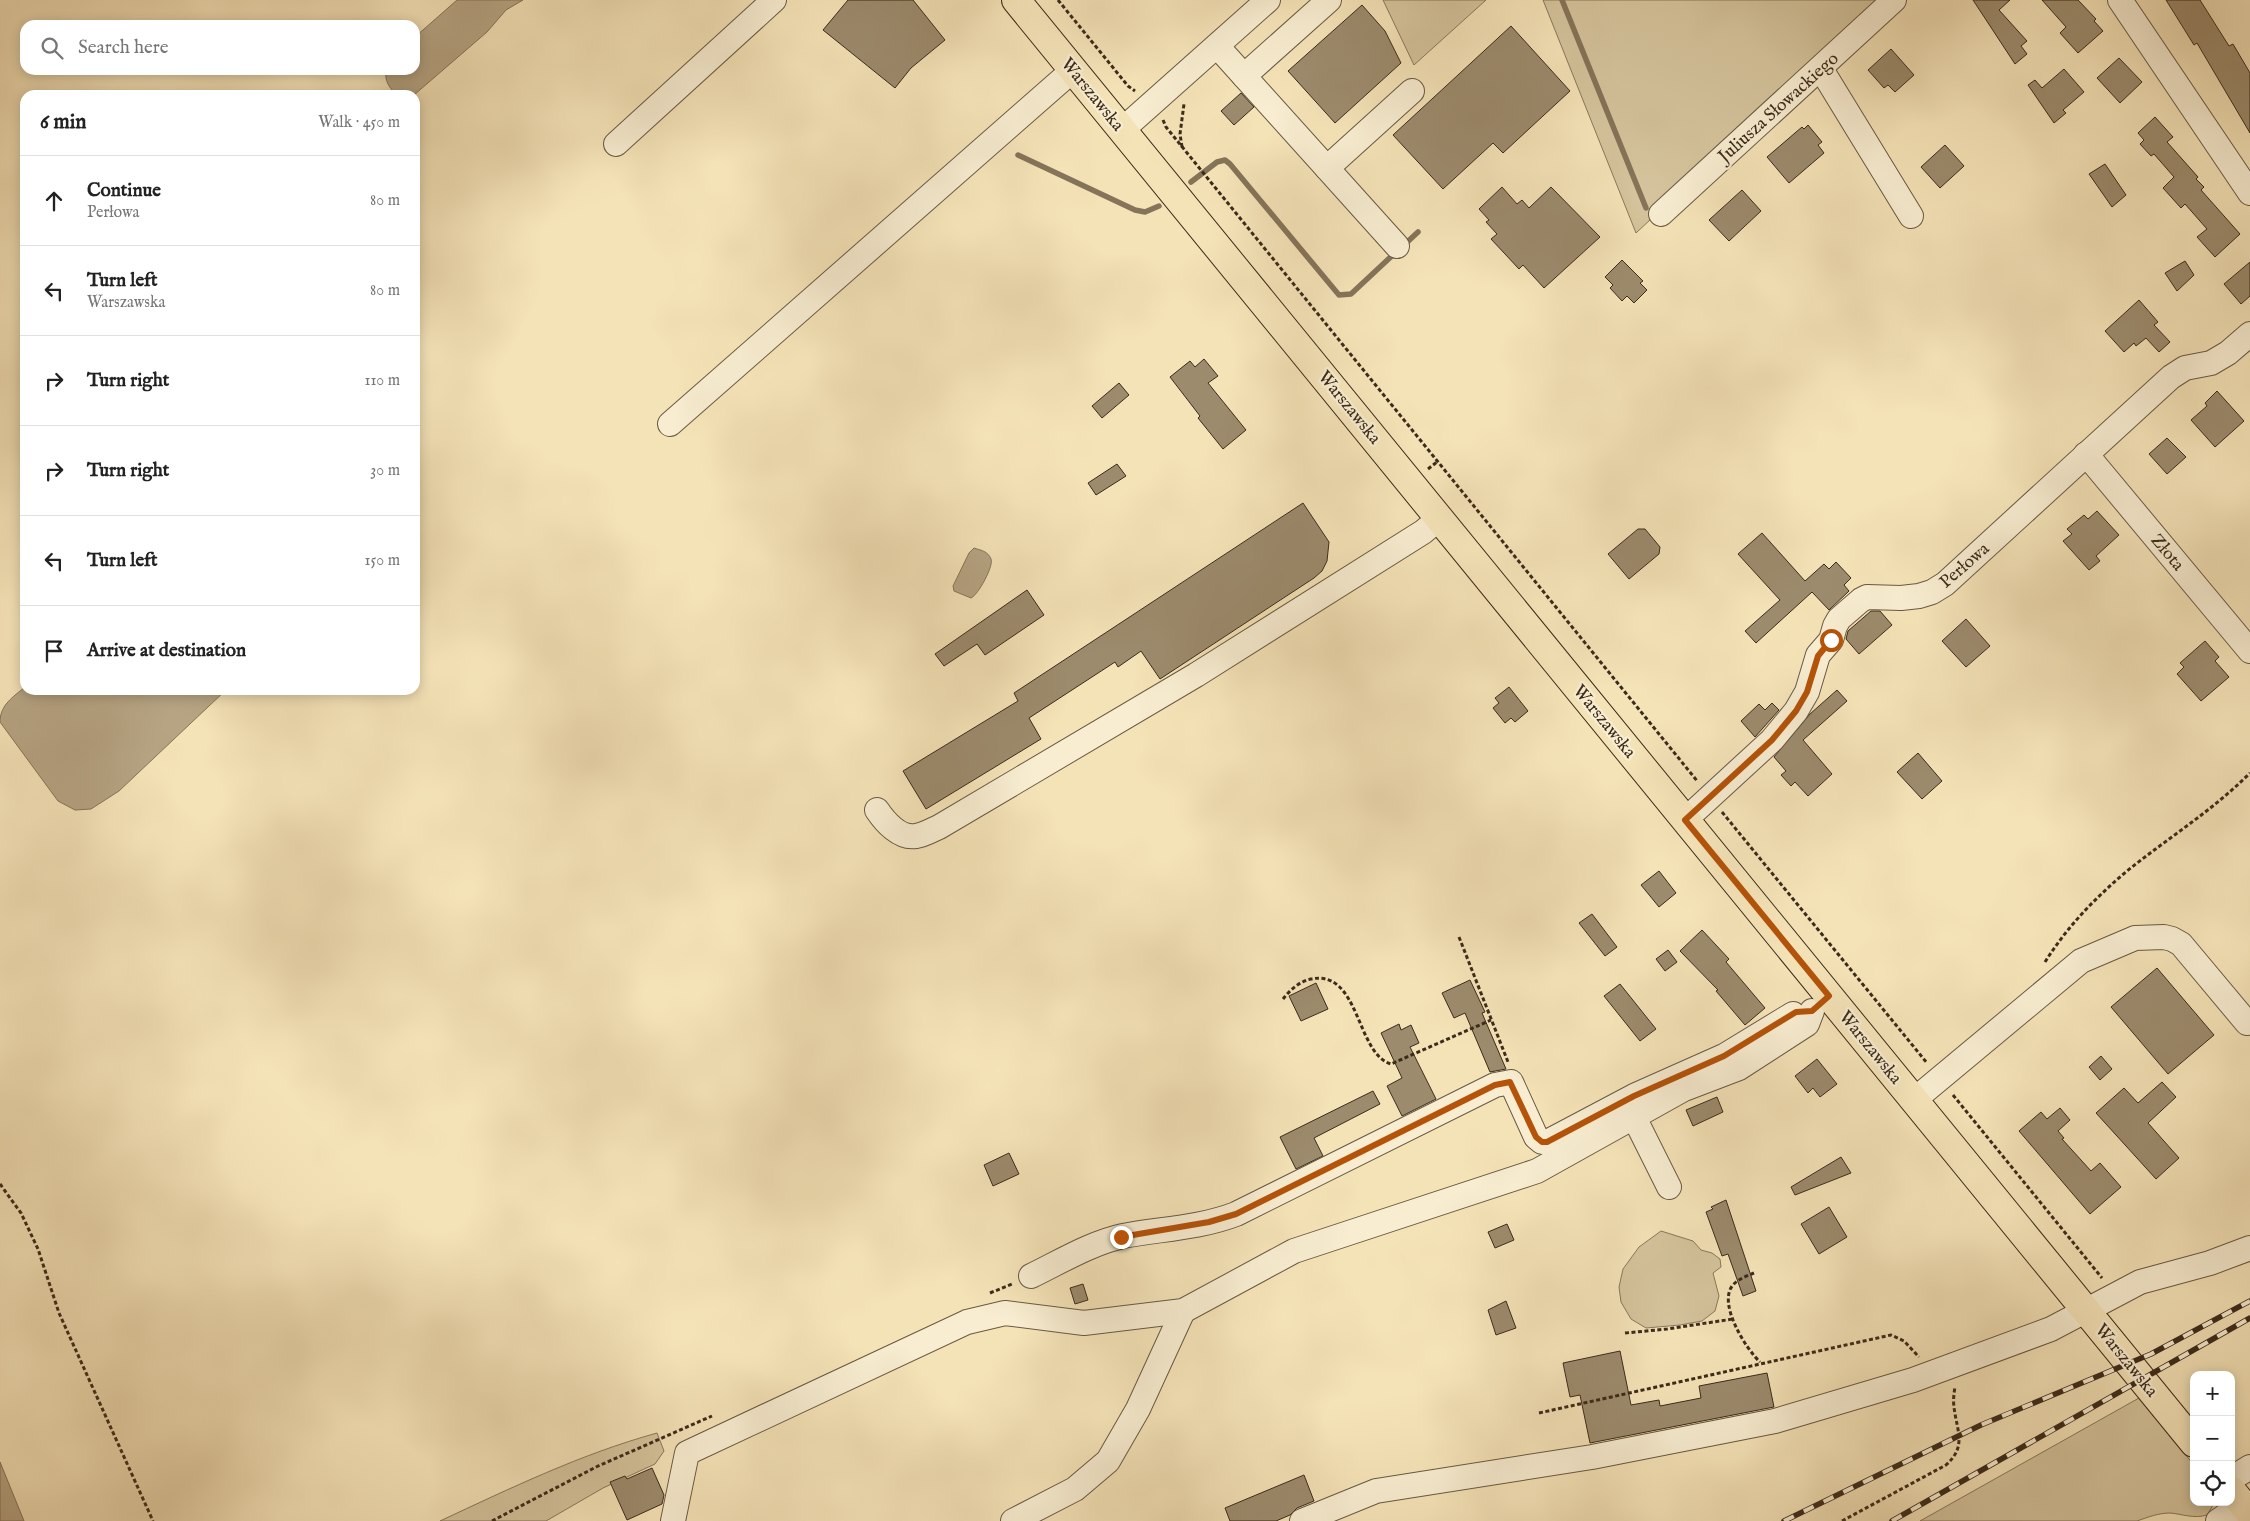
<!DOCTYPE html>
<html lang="en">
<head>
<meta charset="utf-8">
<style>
  :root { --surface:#fff; --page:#f2f2f2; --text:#222; --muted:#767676; --line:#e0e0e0 }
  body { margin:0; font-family:"IM FELL English",serif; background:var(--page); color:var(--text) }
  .controls { position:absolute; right:15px; bottom:15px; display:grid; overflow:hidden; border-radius:10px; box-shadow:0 2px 12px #0003 }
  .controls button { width:45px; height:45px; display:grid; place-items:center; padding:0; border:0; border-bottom:1px solid var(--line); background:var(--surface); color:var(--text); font:25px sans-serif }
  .stop { position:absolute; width:15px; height:15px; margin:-11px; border:4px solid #b45309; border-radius:50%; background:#fff }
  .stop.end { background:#b45309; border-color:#fff; box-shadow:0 1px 5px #0008 }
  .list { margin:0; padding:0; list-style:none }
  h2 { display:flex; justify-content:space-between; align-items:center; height:65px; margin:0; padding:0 20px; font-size:21px }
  h2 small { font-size:16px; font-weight:400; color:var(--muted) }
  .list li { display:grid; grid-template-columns:32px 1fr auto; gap:15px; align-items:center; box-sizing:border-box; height:90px; padding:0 20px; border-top:1px solid var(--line) }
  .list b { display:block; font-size:19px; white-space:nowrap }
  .list p { margin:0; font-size:16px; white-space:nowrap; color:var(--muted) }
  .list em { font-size:16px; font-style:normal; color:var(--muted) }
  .icon { flex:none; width:28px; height:28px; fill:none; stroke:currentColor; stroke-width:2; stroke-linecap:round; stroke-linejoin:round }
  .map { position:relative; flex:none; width:2250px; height:1521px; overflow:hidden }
  .search { position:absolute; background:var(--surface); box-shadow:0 2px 12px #0003; left:20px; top:20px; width:400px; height:55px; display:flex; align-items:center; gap:12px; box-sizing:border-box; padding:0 18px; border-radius:15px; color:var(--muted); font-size:19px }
  .panel { position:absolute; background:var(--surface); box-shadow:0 2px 12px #0003; left:20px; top:90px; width:400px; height:605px; border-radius:15px }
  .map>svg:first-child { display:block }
  .green { fill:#d5c49d; stroke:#88785c }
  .water { fill:#b6a483; stroke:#857459 }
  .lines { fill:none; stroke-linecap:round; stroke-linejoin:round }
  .stream { stroke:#857459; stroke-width:5.5 }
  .building { fill:#9c8b6d; stroke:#3b2b1b }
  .minor-casing { stroke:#6a5942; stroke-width:26 }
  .major-casing { stroke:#3b2b1b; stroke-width:30 }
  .path { stroke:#3b2b1b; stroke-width:3; stroke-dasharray:4 2.5; stroke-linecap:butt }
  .minor { stroke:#f8edd1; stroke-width:24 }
  .major { stroke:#f5e3b8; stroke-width:28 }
  .rail-casing { stroke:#3b2b1b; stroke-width:5.5 }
  .rail { stroke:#f8edd1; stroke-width:4; stroke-dasharray:11; stroke-linecap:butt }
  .route { stroke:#b45309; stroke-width:6 }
  .labels { text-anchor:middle; stroke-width:4.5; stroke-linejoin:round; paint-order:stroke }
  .street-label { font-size:18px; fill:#3b2b1b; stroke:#f8edd1 }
</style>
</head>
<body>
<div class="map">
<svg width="2250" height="1521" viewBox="0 0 2250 1521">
  <rect width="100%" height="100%" fill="#f5e3b8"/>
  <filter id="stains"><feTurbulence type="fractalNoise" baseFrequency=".004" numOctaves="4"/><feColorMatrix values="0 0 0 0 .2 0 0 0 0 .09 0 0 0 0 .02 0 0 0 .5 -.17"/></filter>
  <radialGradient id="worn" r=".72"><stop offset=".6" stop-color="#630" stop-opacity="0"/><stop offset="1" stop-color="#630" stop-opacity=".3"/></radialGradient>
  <g class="green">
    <polygon points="1383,0 1486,0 1414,65"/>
    <polygon points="1543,0 1886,0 1636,233"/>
    <polygon points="1661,1231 1693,1241 1701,1250 1712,1253 1720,1259 1721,1267 1713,1273 1719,1296 1715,1311 1702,1321 1680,1325 1646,1328 1631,1319 1621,1302 1619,1287 1623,1269 1639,1247"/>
    <path d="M 2139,1398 L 2194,1465 L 2194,1502 L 2215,1502 L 2207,1515 C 2194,1519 2182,1514 2170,1513 C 2159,1513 2148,1517 2137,1521 L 1920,1521 Z"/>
    <path d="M 657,1433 L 664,1451 L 655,1464 L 603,1488 L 546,1521 L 440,1521 C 511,1488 581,1454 657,1433 Z"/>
  </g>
  <g class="water">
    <path d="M 457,0 L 523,0 L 506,10 L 487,32 L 414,95 L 398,95 C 390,90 383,79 387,70 L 415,70 L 415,37 Z"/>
    <path d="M 974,548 C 980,550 988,551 991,559 C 994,566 978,595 971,598 L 954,591 L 953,586 L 969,553 Z"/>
    <path d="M 25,687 L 25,690 L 226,690 L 119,791 L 91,809 L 75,810 L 58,801 L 0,722 C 0,705 13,697 25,687 Z"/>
    <polygon points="0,1462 24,1521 0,1521"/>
  </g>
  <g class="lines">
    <g class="stream">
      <polyline points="1562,0 1646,208"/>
      <polyline points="1018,155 1135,210 1145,212 1159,206"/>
      <polyline points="1191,182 1217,162 1225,160 1230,164 1339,295 1351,294 1396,252"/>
      <polyline points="1403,246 1418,232"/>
    </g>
  </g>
  <g class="building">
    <polygon points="848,0 913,0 945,40 911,68 895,88 823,30"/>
    <polygon points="1973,0 2010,0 1999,10 2027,41 2021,46 2027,54 2015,64"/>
    <polygon points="2042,0 2078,0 2096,19 2094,21 2103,31 2078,53 2060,33 2066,27"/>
    <polygon points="2166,0 2200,0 2229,46 2233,44 2250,73 2250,133 2197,43 2194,45"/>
    <polygon points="1362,5 1385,31 1401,63 1335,123 1288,71"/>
    <polygon points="1511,26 1570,91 1503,153 1493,143 1443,189 1393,135"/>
    <polygon points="1891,49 1914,75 1895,92 1888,85 1884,88 1868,70"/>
    <polygon points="2119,58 2142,82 2120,103 2097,78"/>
    <polygon points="2064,69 2084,92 2063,110 2066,113 2054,123 2028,85 2035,80 2042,88"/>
    <polygon points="1241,93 1254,107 1234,125 1221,111"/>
    <polygon points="2155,117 2173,137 2167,142 2198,177 2196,179 2204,187 2201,190 2240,234 2215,257 2197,237 2207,229 2185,204 2181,208 2163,188 2174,177 2154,154 2151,156 2140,144 2144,140 2138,133"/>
    <polygon points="1808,125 1822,142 1818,145 1824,153 1789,183 1767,157 1802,127 1804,129"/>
    <polygon points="1945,145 1964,166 1940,188 1921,167"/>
    <polygon points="2105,164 2126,195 2112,207 2089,174"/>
    <polygon points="1502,187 1517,204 1522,200 1529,208 1551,187 1600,237 1544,288 1523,265 1519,269 1491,239 1497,234 1486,222 1489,220 1479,209"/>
    <polygon points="1742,190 1761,211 1729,241 1709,220"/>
    <polygon points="1622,260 1643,281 1640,283 1647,290 1634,303 1627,296 1622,301 1610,288 1613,285 1605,277"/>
    <polygon points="2185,261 2194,275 2177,291 2165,273"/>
    <polygon points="2250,262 2250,296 2241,304 2224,284"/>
    <polygon points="2139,300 2158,322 2154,325 2170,342 2159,352 2146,338 2136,346 2134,343 2124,352 2105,331"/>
    <polygon points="1204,359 1218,376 1208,383 1246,430 1223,449 1198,418 1200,416 1170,377 1190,361 1195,367"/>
    <polygon points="1119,383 1129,395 1102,418 1092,406"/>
    <polygon points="2217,391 2244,421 2215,447 2191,420 2207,406 2205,403"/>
    <polygon points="2167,438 2186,457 2167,474 2149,454"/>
    <polygon points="1117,464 1126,476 1096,495 1088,483"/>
    <polygon points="1303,503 1329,542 1327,561 1322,571 1314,578 1160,679 1141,651 1118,667 1115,662 1029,718 1041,739 926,809 903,771 1018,701 1014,693"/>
    <polygon points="2097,511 2119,535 2096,556 2100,561 2089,570 2063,541 2072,534 2067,529 2084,515 2088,519"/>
    <polygon points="1638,529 1645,529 1660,547 1659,554 1629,579 1608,554"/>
    <polygon points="1762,533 1805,581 1824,564 1829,569 1836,562 1851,578 1844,585 1849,591 1829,610 1812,592 1756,643 1745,631 1780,600 1738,554"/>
    <polygon points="1027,590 1044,615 985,655 977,644 944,666 935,654"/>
    <polygon points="1871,611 1880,611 1892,625 1859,654 1846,639 1848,631"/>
    <polygon points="1966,619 1990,646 1966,667 1942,641"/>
    <polygon points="2205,641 2219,657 2215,661 2229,677 2201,701 2177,674 2184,667 2180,663"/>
    <polygon points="1509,687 1528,711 1515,722 1511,718 1505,723 1493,708 1499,703 1495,698"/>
    <polygon points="1837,690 1847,701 1803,740 1832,774 1808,796 1795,782 1791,786 1781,775 1786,771 1774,757 1810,714"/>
    <polygon points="1772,703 1779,710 1755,737 1741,721 1759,704 1765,710"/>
    <polygon points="1918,753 1942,781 1922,799 1897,772"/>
    <polygon points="1659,871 1676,893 1659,907 1641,885"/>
    <polygon points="1592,914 1617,947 1605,956 1579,923"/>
    <polygon points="1702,930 1729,959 1726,962 1765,1008 1745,1025 1716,991 1718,990 1680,951"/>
    <polygon points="1668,950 1677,962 1665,971 1656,959"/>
    <polygon points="2157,968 2214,1035 2168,1074 2111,1007"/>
    <polygon points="1470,980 1485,1012 1482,1013 1506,1069 1490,1072 1465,1013 1454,1018 1442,993"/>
    <polygon points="1316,983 1328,1009 1301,1021 1289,996"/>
    <polygon points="1620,984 1656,1029 1640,1041 1604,996"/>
    <polygon points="1399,1024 1401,1030 1411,1025 1419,1043 1410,1047 1436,1099 1402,1116 1387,1086 1402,1078 1381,1033"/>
    <polygon points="2101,1056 2112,1069 2100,1080 2089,1067"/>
    <polygon points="1817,1059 1837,1084 1820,1097 1813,1088 1808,1093 1795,1076"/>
    <polygon points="2162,1082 2176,1097 2148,1123 2179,1158 2156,1179 2096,1113 2124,1088 2138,1103"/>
    <polygon points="1373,1091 1380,1104 1314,1138 1323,1156 1296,1169 1280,1137"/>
    <polygon points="1717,1097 1723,1112 1693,1126 1686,1110"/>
    <polygon points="2060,1108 2070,1120 2058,1131 2064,1138 2062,1139 2091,1171 2100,1163 2121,1187 2090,1214 2019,1131 2041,1112 2047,1119"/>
    <polygon points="1009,1153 1019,1174 993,1186 984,1165"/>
    <polygon points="1841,1157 1851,1173 1795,1195 1791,1187"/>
    <polygon points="1726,1200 1756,1291 1743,1296 1728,1254 1722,1256 1706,1212 1713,1209 1711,1207"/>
    <polygon points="1829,1207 1847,1237 1819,1254 1801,1224"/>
    <polygon points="1507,1224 1514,1240 1495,1248 1488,1232"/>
    <polygon points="1083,1284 1088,1300 1075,1304 1070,1288"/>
    <polygon points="1506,1301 1516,1328 1496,1335 1488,1310"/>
    <polygon points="1620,1351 1631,1405 1659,1400 1660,1406 1701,1398 1699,1386 1767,1373 1774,1407 1590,1443 1580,1395 1570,1397 1563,1363"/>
    <polygon points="652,1468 664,1495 662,1504 627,1520 610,1482 625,1476 627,1479"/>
    <polygon points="1304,1475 1314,1501 1297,1508 1290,1515 1276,1521 1230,1521 1225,1508"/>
  </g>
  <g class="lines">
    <defs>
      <g id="minor">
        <polyline points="2120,0 2250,193"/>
        <polyline points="1217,46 1397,246"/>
        <polyline points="1821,69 1911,216"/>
        <polyline points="1244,76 1329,0"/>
        <polyline points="1122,130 1268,0"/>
        <polyline points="616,144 774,0"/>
        <polyline points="1327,168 1412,91"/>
        <polyline points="1661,214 1894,0"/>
        <polyline points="670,424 1073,70"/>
        <polyline points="2086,454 2250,651"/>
        <path d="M 877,810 C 885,822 900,839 916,836 C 924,835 932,830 939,827 L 1196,675 L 1423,532 L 1440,518"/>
        <polyline points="1685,820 1772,740 1796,711 1807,692 1818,655 1831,640 1835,626 1839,619 1861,600 1867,597 1901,598 1919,596 1932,592 1945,584 2171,377 2185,368 2211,363 2228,353 2250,334"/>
        <polyline points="1914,1100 2081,961 2135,938 2164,937 2172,939 2181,944 2247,1023"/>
        <polyline points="1634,1117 1669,1187"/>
        <path d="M 1031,1276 C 1060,1262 1091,1243 1123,1236 C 1160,1229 1200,1228 1236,1214 L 1495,1085 L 1511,1082 L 1536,1137 L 1542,1142 L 1547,1142 L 1634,1096 L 1724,1056 L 1793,1014"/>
        <polyline points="2231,1479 2250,1467"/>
        <polyline points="673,1521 687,1453 967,1322 1005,1313 1084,1323 1183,1311 1294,1251 1537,1171 1684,1089 1739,1068 1807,1024 1812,1011"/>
        <polyline points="1013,1521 1075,1489 1108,1461 1138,1409 1183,1311"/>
        <polyline points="1302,1521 1376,1491 1592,1457 1775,1421 1913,1380 2051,1329 2140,1282 2210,1263 2250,1248"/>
        <polyline points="2218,1521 2243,1504"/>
      </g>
      <g id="major">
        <polyline points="1016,0 2194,1443"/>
        <polyline points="2231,1490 2250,1513"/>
      </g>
    </defs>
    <use href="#minor" class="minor-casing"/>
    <use href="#major" class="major-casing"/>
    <g class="path">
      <polyline points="1058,0 1128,86 1135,91"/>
      <polyline points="1163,120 1166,127 1698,782"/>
      <polyline points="1182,147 1180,134 1184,104"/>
      <polyline points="1428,469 1437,462"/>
      <polyline points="1722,812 1927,1063"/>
      <polyline points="1459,937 1508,1062"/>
      <path d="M 2045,962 C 2067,927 2095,898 2127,871 C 2168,838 2212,811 2250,773"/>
      <path d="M 1283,999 C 1290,990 1300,981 1311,979 C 1360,969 1356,1054 1391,1064 L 1491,1020"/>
      <polyline points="1953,1095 2102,1278"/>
      <polyline points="0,1184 21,1213 38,1249 59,1313 153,1521"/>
      <path d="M 1754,1273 C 1747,1276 1738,1279 1733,1285 C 1717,1303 1746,1349 1760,1362"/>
      <polyline points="990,1293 1012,1284"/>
      <polyline points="1625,1333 1667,1329 1733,1319"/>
      <polyline points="1539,1413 1891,1335 1904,1341 1919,1357"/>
      <polyline points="492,1521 596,1467 712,1416"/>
      <path d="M 1842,1521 L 1946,1465 C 1967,1446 1957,1432 1954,1407 C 1953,1400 1954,1393 1955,1387"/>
    </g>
    <use href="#minor" class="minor"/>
    <use href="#major" class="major"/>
    <defs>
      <g id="rail">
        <polyline points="1784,1521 1981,1425 2151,1354 2250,1301"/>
        <polyline points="1892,1521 2250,1318"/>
      </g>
    </defs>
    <use href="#rail" class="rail-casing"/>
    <use href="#rail" class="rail"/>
  </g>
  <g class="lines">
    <polyline class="route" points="1121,1237 1209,1222 1236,1214 1495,1085 1510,1082 1536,1137 1542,1142 1547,1142 1634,1096 1724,1056 1796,1012 1812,1011 1829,996 1685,820 1772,740 1796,711 1807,692 1818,656 1831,640"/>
  </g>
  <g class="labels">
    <g class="street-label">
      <text transform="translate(1093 94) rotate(51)" y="6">Warszawska</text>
      <text transform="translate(1778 107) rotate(-42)" y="6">Juliusza Słowackiego</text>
      <text transform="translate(1350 407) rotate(51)" y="6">Warszawska</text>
      <text transform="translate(2168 552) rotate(50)" y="6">Złota</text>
      <text transform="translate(1964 565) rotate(-41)" y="6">Perłowa</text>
      <text transform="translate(1605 721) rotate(51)" y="6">Warszawska</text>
      <text transform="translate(1871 1047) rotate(51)" y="6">Warszawska</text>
      <text transform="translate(2127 1360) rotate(51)" y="6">Warszawska</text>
    </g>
  </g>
  <rect width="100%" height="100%" filter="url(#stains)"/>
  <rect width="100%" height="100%" fill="url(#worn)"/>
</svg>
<div class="controls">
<button>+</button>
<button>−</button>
<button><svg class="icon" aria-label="locate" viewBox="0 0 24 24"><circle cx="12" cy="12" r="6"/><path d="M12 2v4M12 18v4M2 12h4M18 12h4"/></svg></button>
</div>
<div class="stop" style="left:1831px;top:640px"></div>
<div class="stop end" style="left:1121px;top:1237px"></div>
<div class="search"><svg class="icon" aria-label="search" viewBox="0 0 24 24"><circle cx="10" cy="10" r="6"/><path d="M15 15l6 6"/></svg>Search here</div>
<section class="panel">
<h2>6 min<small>Walk · 450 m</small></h2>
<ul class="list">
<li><svg class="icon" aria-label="ahead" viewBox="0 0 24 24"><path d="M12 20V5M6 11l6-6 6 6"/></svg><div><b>Continue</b><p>Perłowa</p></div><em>80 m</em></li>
<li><svg class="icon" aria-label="left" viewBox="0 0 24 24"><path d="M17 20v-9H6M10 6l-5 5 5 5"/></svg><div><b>Turn left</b><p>Warszawska</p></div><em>80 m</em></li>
<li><svg class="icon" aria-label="right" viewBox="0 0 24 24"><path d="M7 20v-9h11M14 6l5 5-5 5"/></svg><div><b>Turn right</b></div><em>110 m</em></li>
<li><svg class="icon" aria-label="right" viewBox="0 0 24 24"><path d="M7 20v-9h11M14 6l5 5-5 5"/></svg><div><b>Turn right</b></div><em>30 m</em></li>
<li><svg class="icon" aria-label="left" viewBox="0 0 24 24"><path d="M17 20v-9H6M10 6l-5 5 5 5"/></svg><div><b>Turn left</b></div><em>150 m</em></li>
<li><svg class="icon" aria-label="arrive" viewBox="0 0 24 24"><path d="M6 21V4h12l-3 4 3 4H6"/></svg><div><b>Arrive at destination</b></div></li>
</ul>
</section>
</div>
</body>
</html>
